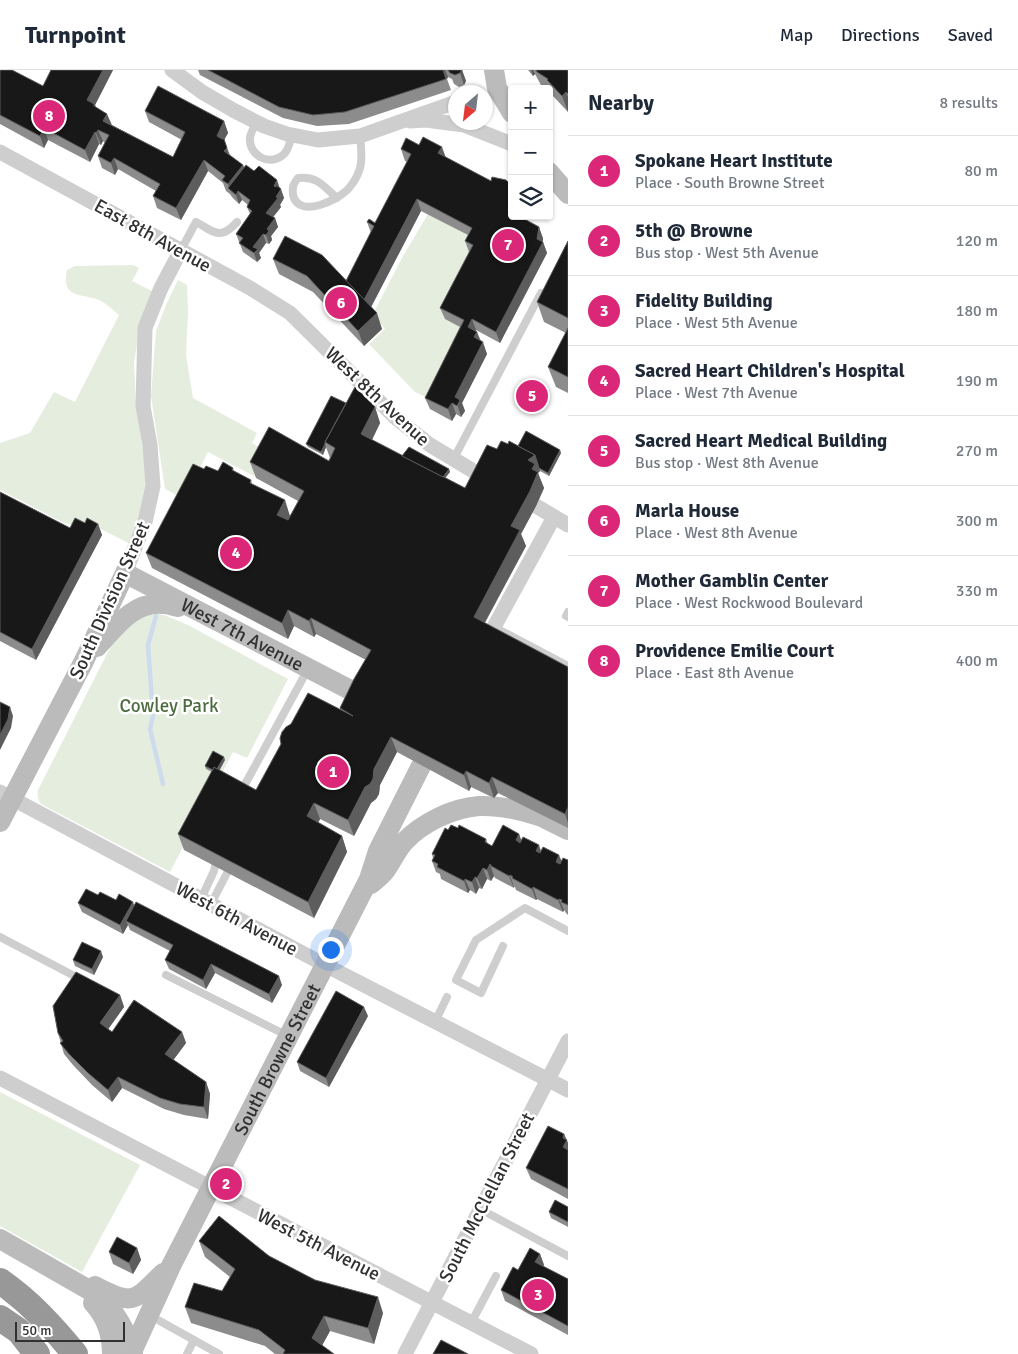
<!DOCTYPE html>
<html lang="en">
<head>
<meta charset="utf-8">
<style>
  :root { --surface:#fff; --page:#f6f6f7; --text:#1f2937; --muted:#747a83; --line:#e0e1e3; --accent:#db2777 }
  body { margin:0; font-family:Signika,sans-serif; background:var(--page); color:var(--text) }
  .controls { position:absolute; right:15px; top:15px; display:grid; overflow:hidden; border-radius:5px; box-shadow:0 1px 4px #0004 }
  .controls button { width:45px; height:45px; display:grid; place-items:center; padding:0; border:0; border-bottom:1px solid var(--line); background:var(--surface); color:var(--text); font:25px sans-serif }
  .compass { position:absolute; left:448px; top:15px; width:45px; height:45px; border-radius:50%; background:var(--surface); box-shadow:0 1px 4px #0004; rotate:208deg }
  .scale { position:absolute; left:15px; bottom:12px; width:110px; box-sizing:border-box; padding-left:5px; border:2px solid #313131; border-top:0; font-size:14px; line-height:18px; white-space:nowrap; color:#313131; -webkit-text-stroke:4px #fff; paint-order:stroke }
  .you { position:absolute; left:330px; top:879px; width:18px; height:18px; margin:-12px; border:4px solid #fff; border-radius:50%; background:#1a73e8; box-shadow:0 0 0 8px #1a73e833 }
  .badge { display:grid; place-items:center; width:32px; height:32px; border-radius:50%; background:var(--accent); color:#fff; font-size:16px; font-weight:700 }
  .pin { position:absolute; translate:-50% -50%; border:2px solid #fff; box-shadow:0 1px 5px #0006 }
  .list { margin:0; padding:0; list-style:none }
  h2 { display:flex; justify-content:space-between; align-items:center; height:65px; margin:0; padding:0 20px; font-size:21px }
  h2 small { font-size:16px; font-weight:400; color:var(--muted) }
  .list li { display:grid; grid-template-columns:32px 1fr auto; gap:15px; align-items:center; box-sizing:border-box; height:70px; padding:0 20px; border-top:1px solid var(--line) }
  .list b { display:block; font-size:19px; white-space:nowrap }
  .list p { margin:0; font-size:16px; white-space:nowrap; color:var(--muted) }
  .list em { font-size:16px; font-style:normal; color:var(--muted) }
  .icon { flex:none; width:28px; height:28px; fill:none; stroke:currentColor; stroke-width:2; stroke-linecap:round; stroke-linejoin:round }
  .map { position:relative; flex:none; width:568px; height:1284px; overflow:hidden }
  header { display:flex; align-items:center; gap:30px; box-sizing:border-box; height:70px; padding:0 25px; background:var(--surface); border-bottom:1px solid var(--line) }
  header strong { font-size:24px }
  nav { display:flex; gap:28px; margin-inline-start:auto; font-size:18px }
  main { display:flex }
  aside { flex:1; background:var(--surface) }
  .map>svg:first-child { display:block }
  .green { fill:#e5eddf }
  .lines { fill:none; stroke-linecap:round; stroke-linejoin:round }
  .stream { stroke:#cddbec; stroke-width:4.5 }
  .lane { stroke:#cecece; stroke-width:8 }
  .street { stroke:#cecece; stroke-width:15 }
  .secondary { stroke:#bbb; stroke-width:20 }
  .highway { stroke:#989898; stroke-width:26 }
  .wall { fill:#8c8c8c }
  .shaded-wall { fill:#5d5d5d }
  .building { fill:#181818; stroke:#5d5d5d }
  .labels { text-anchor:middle; stroke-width:5; stroke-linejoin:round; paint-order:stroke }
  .street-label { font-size:19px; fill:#313131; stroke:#fff }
  .park-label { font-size:19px; fill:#4d6c3f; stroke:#fff }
</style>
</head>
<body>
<header>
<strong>Turnpoint</strong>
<nav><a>Map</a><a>Directions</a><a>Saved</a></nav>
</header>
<main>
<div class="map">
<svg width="568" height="1284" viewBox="0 0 568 1284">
  <rect width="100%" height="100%" fill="#fff"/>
  <g class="green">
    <polygon points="428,144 476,169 468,261 434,331 415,322 369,274 385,259 373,244 403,186"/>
    <path d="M 133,195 L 139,198 L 132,211 L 152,221 L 139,262 L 134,293 L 136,334 L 146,399 L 145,429 L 136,458 L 130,474 L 101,459 L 64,453 L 0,420 L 0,373 L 30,363 L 54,322 L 75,332 L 119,245 C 113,240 106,233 99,230 C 81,223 61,229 67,200 L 75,196 Z"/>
    <polygon points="178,210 187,215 188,241 186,285 193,328 257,363 252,373 266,381 254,406 208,382 184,429 165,419 151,326 156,261 166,235"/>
    <path d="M 148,542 L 164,545 L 188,555 L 288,609 L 247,688 L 233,682 L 170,802 L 41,734 C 38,730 37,726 38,720 L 115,568 Z"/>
    <polygon points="0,1022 140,1095 82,1202 0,1156"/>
  </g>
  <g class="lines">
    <polyline class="stream" points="156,546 148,575 153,645 150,659 163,714"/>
    <g class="lane">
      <path d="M 257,52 C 254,57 251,62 250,67 C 248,86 271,98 285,83 C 289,78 290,72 292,65"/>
      <path d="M 337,128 C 323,116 318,106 298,108 C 293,114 292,117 293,125 C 299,150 340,129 349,118 C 355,111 360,101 361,93 C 362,84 361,75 360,66"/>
      <path d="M 181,180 L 196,152 C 215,162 220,171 237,152"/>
      <polyline points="453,390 541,223"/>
      <polyline points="568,542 566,546 568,547"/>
      <polyline points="494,557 568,596"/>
      <polyline points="243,718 308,599"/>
      <polyline points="201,829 214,801 215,796"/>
      <polyline points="211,834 227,803"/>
      <polyline points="0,867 82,910"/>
      <polyline points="503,876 481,923 456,910 476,870 525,838 568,861"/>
      <polyline points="166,905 288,966"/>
      <polyline points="435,952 447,927"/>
      <polyline points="480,1139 568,1186"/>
      <polyline points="149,1245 219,1284"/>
      <polyline points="471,1253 496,1206"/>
      <polyline points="187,1284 194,1270"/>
    </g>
    <g class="street">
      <polyline points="172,0 202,22 233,40 264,56 287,64 318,70 360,66 456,32"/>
      <polyline points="410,51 426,50 464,55 512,74"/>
      <polyline points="0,82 250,218 290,243 396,348 430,375 485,408"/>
      <polyline points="536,436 568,455"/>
      <polyline points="125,503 145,452 153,416 150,375 143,336 145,258 161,218 181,180"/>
      <polyline points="494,557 554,447"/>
      <polyline points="0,722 325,895 568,1020"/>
      <polyline points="0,1008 531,1284"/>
      <polyline points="405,1284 568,971"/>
    </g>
    <g class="secondary">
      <polyline points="494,0 497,18 512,43"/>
      <polyline points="549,102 568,124"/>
      <path d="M 97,577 C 115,558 133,531 163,534 C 168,534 173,536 178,537"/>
      <polyline points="528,740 568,760"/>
      <path id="s1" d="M 0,752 L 84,591 L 125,503 L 360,625"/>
      <path d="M 371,814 C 376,810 381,806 385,801 C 392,792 396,781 404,772 C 422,753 452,738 479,736 C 499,735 520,740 539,746"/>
      <path d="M 0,1169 L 98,1225 C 115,1241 127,1261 133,1284"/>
      <path d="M 95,1216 C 133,1236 134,1232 163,1203"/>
      <path d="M 93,1233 C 106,1247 112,1266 112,1284"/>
      <path id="s2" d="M 131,1284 L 172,1194 L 369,809 L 378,781 L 421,696"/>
    </g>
    <g class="highway">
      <path d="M 0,1211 C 30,1232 52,1256 75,1284"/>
      <polyline points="0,1248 19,1261 37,1284"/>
    </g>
  </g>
  <g class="wall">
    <polygon points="0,0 43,16 51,0 113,0 95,35 96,37 112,55 173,87 182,70 149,52 145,41 224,51 228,63 224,70 230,85 243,95 244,98 254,101 280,118 284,128 280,135 281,137 273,147 275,148 278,157 271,166 272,170 269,174 266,173 259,183 261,188 257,192 243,182 236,164 250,144 247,137 248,135 242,130 239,134 232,127 230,124 226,121 223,113 208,101 181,150 157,138 153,126 156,121 118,99 115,105 102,98 98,86 105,73 103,71 101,75 99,74 90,92 48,70 44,78 0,54"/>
    <polygon points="198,0 462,0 466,11 464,15 459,17 454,14 452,9 448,7 447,9 451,20 349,54 317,56 283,48 200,5"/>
    <polygon points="528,0 568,0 568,42 553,26 552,24 549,22 549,19 544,19 542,17 535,4 533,6"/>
    <polygon points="419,75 446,87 512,146 543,168 543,172 547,183 500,273 476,260 487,284 462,333 465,341 461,347 456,344 452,351 430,339 425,328 460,257 445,249 440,238 469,182 465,171 468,165 421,141 371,237 382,259 364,276 313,222 279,204 273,189 346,211 371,163 367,152 375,153 407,92 405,91 401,79"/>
    <polygon points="568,171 568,323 556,317 548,297 566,263 544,252 537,232"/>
    <polygon points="346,333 375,337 380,353 372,370 402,386 449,399 450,402 445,408 465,418 497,379 508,374 561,383 549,406 540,401 538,403 544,418 536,436 521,464 526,476 485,553 568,597 568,758 498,723 494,728 471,717 469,721 397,682 380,715 379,724 376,729 371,733 354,766 320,749 318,753 342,766 347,782 314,848 184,780 178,764 212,702 206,699 205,696 225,690 219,700 256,720 341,640 340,638 366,590 316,564 314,567 294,556 288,569 152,498 146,483 204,399 218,401 233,398 234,401 251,410 252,414 290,446 298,431 256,408 250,392 329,391 330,388 326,377 323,385 308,377 306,374"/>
    <polygon points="0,422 70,458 85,453 98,454 102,465 36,590 0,571"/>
    <polygon points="458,758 486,769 488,774 492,776 519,764 521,770 541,781 561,790 568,790 568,845 566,843 564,840 563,842 537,829 536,830 516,820 515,817 514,817 514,818 495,808 494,806 491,811 487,809 482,819 479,818 476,824 470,820 468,823 441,809 440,804 436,802 432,791 433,788 432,784 448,760"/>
    <polygon points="98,825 134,836 282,915 272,933 215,903 206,919 169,899 165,890 170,881 130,860 128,855 123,864 82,842 78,833"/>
    <polygon points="103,887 94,905 75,896 73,890"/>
    <polygon points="120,925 124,937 108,959 112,962 182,962 186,973 173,990 206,1012 210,1024 208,1049 184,1045 164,1039 122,1018 112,1032 92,1015 73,995 64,984 58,963"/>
    <polygon points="368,946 329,1017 300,1001 297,992"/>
    <polygon points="564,1064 568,1073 568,1129 531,1109 526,1098"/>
    <polygon points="568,1137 568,1157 551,1148 549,1142"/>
    <polygon points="199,1171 269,1186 315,1210 383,1243 374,1274 330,1261 322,1275 334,1284 275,1284 265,1276 191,1253 185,1237 222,1221 230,1207 205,1187"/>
    <polygon points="137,1178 141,1190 133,1204 113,1194 109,1182"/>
    <polygon points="540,1184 544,1195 543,1196 568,1209 568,1265 505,1231 501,1220 518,1200"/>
  </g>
  <g class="shaded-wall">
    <polygon points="103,0 113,0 95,35 99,45 87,30"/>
    <polygon points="443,0 445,0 448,7 447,9"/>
    <polygon points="462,0 466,11 464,15 460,3"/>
    <polygon points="531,0 533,0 535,4 533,6"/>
    <polygon points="566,22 568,27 568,42 562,26"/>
    <polygon points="107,44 112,55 103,51"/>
    <polygon points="224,51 228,63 224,70 231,90 224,81 217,66"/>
    <polygon points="44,58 48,70 44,78 40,66"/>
    <polygon points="98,60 103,71 101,75 96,63"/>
    <polygon points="95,62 99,74 90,92 85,80"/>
    <polygon points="442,77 446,88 438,83"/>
    <polygon points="114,88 118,99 115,105 111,93"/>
    <polygon points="204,90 208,101 181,150 176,138"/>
    <polygon points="243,95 247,106 230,120 228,114"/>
    <polygon points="277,110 280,119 274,116"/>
    <polygon points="281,119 284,128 280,135 281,137 270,151 266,143"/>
    <polygon points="238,121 242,130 239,134 236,125"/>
    <polygon points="512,126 512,146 508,140 510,131"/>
    <polygon points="417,129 421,141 368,243 363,232"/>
    <polygon points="275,148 278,157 271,166 272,170 269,174 266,165 267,159"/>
    <polygon points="539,157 543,168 543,172 547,183 500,273 496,262 537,169"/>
    <polygon points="263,164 266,173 259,183 261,188 257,192 254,183 253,177"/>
    <polygon points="377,243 382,259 364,276 358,261"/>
    <polygon points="472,249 476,260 472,268 468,257"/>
    <polygon points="477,262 481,273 474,267"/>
    <polygon points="483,272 487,284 462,333 465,341 461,347 455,327"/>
    <polygon points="452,333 456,344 452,351 448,339"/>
    <polygon points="375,337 380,353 367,380 361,364"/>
    <polygon points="325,374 326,377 323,385 321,382"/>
    <polygon points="560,380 561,383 549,406 548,403"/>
    <polygon points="535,385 540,401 538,403 544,418 536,436 521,464 526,476 479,563 474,547 511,456 528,390"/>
    <polygon points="449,399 450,402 438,417 437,414"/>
    <polygon points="285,430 290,446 283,461 277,445"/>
    <polygon points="98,454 102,465 36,590 32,579"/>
    <polygon points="288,540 294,556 288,569 282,553"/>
    <polygon points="311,548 316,564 314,567 309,551"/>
    <polygon points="10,637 13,646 11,658 0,680 0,665"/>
    <polygon points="391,667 397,682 380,715 379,724 376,729 371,733 354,766 348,750"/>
    <polygon points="224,687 225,690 217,705 216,702"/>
    <polygon points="466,701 471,717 469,721 464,705"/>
    <polygon points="492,707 498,723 494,728 489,713"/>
    <polygon points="314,733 320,749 313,762 307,746"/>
    <polygon points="568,737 568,753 565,744"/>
    <polygon points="519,764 523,775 516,770"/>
    <polygon points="342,766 347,782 314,848 308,832"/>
    <polygon points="539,775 543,787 536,781"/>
    <polygon points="559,785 564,797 556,792"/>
    <polygon points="490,794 494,806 491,811 487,800"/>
    <polygon points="483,798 487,809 482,819 477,808"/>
    <polygon points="510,805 514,817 514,818 509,806"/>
    <polygon points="475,807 479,818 476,824 472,812"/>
    <polygon points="465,809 470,820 468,823 464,811"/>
    <polygon points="533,817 537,829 536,830 532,819"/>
    <polygon points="559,829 564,840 563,842 558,830"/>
    <polygon points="133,832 136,841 126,851 128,855 123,864 120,855"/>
    <polygon points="101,881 103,887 94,905 92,899"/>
    <polygon points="211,894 215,903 206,919 203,910"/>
    <polygon points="279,906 282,915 272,933 269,924"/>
    <polygon points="120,925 124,937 104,965 100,953"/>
    <polygon points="364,937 368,946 329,1017 326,1008"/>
    <polygon points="182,962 186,973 169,996 165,984"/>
    <polygon points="118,1007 122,1018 112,1032 108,1020"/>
    <polygon points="206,1012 210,1024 208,1049 204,1037"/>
    <polygon points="564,1064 568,1073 568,1087 563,1077 563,1068"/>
    <polygon points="137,1178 141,1190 133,1204 129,1193"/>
    <polygon points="540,1184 544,1195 539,1203 535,1192"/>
    <polygon points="378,1227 383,1243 374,1274 368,1258"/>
    <polygon points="324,1246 330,1261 318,1283 312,1268"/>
  </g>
  <g class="building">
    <polygon points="0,0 12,0 43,16 51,0 103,0 87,30 94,34 94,36 107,44 103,51 173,87 185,62 145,41 158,16 224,51 217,66 222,69 224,69 227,78 224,81 243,95 228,114 222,110 225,106 204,90 176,138 153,126 160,114 114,88 111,93 98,86 109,65 98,60 96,63 95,62 85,80 44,58 40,66 0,45"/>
    <polygon points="208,0 443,0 446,9 345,42 313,45 279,37"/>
    <polygon points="448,0 462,0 460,3 455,5 450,3"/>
    <polygon points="536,0 568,0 568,24 566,22 562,26 547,10 548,9 537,2"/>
    <polygon points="423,67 442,77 438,83 491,111 492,107 506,110 510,114 512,115 512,126 510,131 512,132 508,140 512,142 512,146 519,146 539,157 537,169 543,172 496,262 472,249 468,257 477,262 474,267 483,272 455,327 460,330 457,336 452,333 448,339 425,328 464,250 440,238 473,175 465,171 472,158 417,129 364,230 346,211 374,156 367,152 369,149 375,153 411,84 401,79 406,68 419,75"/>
    <polygon points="246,95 254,101 259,96 277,110 274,116 276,117 276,115 281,119 276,127 278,128 266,143 275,148 267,159 269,161 266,165 263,164 253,177 258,179 254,183 239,173 243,168 236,164 252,141 247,137 250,130 238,121 236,125 228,118"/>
    <polygon points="285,166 322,185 377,243 358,261 307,206 273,189"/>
    <polygon points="568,171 568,248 537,232"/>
    <polygon points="568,258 568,307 548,297"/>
    <polygon points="355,317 375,337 361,364 465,418 487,375 497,379 501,371 508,374 509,371 535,385 528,390 535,394 532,399 538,402 530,421 511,456 520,460 474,547 568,597 568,737 565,744 492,707 489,713 466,701 464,705 391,667 374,699 373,709 370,714 365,717 348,750 314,733 307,746 342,766 308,832 178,764 214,697 256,720 281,674 280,668 282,662 286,657 291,654 308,623 353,646 340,638 354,609 371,580 311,548 309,551 288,540 282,553 146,483 193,394 204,399 206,396 218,401 223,392 233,398 232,400 251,410 250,413 285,430 277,445 288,450 304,421 250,392 269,357 329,391 335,378 325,372"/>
    <polygon points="331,326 346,333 325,372 325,374 321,382 306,374"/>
    <polygon points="526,361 560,380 548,403 539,398 535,385 518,376"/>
    <polygon points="409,377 449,399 443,407 402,386"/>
    <polygon points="0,422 70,458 75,448 85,453 87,448 98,454 32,579 0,562"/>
    <polygon points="0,632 10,637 8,649 0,665"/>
    <polygon points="213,681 224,687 217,699 214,697 213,700 205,696"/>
    <polygon points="451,755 458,758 459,755 486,769 485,772 492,776 503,755 519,764 516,770 520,773 523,767 539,775 536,781 540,783 543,777 559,785 556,792 560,794 563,788 568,790 568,835 561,832 562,830 559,829 558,830 533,817 532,819 512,808 513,807 510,805 509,806 491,796 491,795 490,794 487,800 483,798 477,808 475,807 472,812 465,809 464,811 437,797 438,794 432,791 435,785 432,784 445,758 448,760"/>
    <polygon points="86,819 98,825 100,822 116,830 119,824 133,832 120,855 78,833"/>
    <polygon points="136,832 279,906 269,924 211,894 203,910 165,890 173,875 126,851"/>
    <polygon points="82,872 101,881 92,899 73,890"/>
    <polygon points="76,902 120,925 100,953 112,962 134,930 182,962 165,984 206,1012 204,1037 180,1034 160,1028 118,1007 108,1020 88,1003 69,984 60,973 63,971 58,963 53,936"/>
    <polygon points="336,921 364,937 326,1008 297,992"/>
    <polygon points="548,1056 564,1064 563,1068 567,1070 563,1077 568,1080 568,1119 526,1098"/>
    <polygon points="555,1130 568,1137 568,1152 549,1142"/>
    <polygon points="219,1146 269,1186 315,1210 378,1227 368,1258 324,1246 312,1268 334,1284 283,1284 285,1280 259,1260 185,1237 194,1213 222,1221 235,1199 199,1171"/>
    <polygon points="117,1167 137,1178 129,1193 109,1182"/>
    <polygon points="530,1178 540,1184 535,1192 568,1209 568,1256 501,1220 513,1197 518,1200"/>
    <polygon points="441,1270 468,1284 433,1284"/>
  </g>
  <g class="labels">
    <g class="street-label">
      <text transform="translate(153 165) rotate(29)" y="7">East 8th Avenue</text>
      <text transform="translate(378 326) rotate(43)" y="7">West 8th Avenue</text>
      <text transform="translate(109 530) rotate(-66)" y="7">South Division Street</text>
      <text dy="7" stroke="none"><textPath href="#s1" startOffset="411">West 7th Avenue</textPath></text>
      <text transform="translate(237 848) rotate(28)" y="7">West 6th Avenue</text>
      <text dy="7" stroke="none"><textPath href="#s2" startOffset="329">South Browne Street</textPath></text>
      <text transform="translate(486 1127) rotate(-63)" y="7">South McClellan Street</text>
      <text transform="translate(319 1174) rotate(27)" y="7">West 5th Avenue</text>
    </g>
    <g class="park-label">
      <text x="169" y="642">Cowley Park</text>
    </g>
  </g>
</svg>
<div class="controls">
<button>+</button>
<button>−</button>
<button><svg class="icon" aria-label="layers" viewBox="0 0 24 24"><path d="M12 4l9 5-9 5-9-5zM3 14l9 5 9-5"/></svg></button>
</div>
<svg class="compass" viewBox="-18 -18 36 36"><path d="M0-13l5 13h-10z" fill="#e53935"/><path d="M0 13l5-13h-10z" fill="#747a83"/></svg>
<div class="scale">50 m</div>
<div class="you"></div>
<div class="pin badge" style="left:333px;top:702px">1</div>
<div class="pin badge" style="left:226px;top:1114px">2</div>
<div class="pin badge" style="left:538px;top:1225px">3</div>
<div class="pin badge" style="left:236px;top:483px">4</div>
<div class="pin badge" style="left:532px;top:326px">5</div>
<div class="pin badge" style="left:341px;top:233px">6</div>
<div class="pin badge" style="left:508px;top:175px">7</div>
<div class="pin badge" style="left:49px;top:46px">8</div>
</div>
<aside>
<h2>Nearby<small>8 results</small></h2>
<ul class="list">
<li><span class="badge">1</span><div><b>Spokane Heart Institute</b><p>Place · South Browne Street</p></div><em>80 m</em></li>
<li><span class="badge">2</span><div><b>5th @ Browne</b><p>Bus stop · West 5th Avenue</p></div><em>120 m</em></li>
<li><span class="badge">3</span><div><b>Fidelity Building</b><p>Place · West 5th Avenue</p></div><em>180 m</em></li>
<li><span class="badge">4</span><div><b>Sacred Heart Children's Hospital</b><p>Place · West 7th Avenue</p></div><em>190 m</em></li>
<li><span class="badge">5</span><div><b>Sacred Heart Medical Building</b><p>Bus stop · West 8th Avenue</p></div><em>270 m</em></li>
<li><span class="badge">6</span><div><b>Marla House</b><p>Place · West 8th Avenue</p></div><em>300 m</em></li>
<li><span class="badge">7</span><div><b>Mother Gamblin Center</b><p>Place · West Rockwood Boulevard</p></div><em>330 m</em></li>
<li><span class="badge">8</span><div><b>Providence Emilie Court</b><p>Place · East 8th Avenue</p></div><em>400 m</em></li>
</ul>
</aside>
</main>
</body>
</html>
